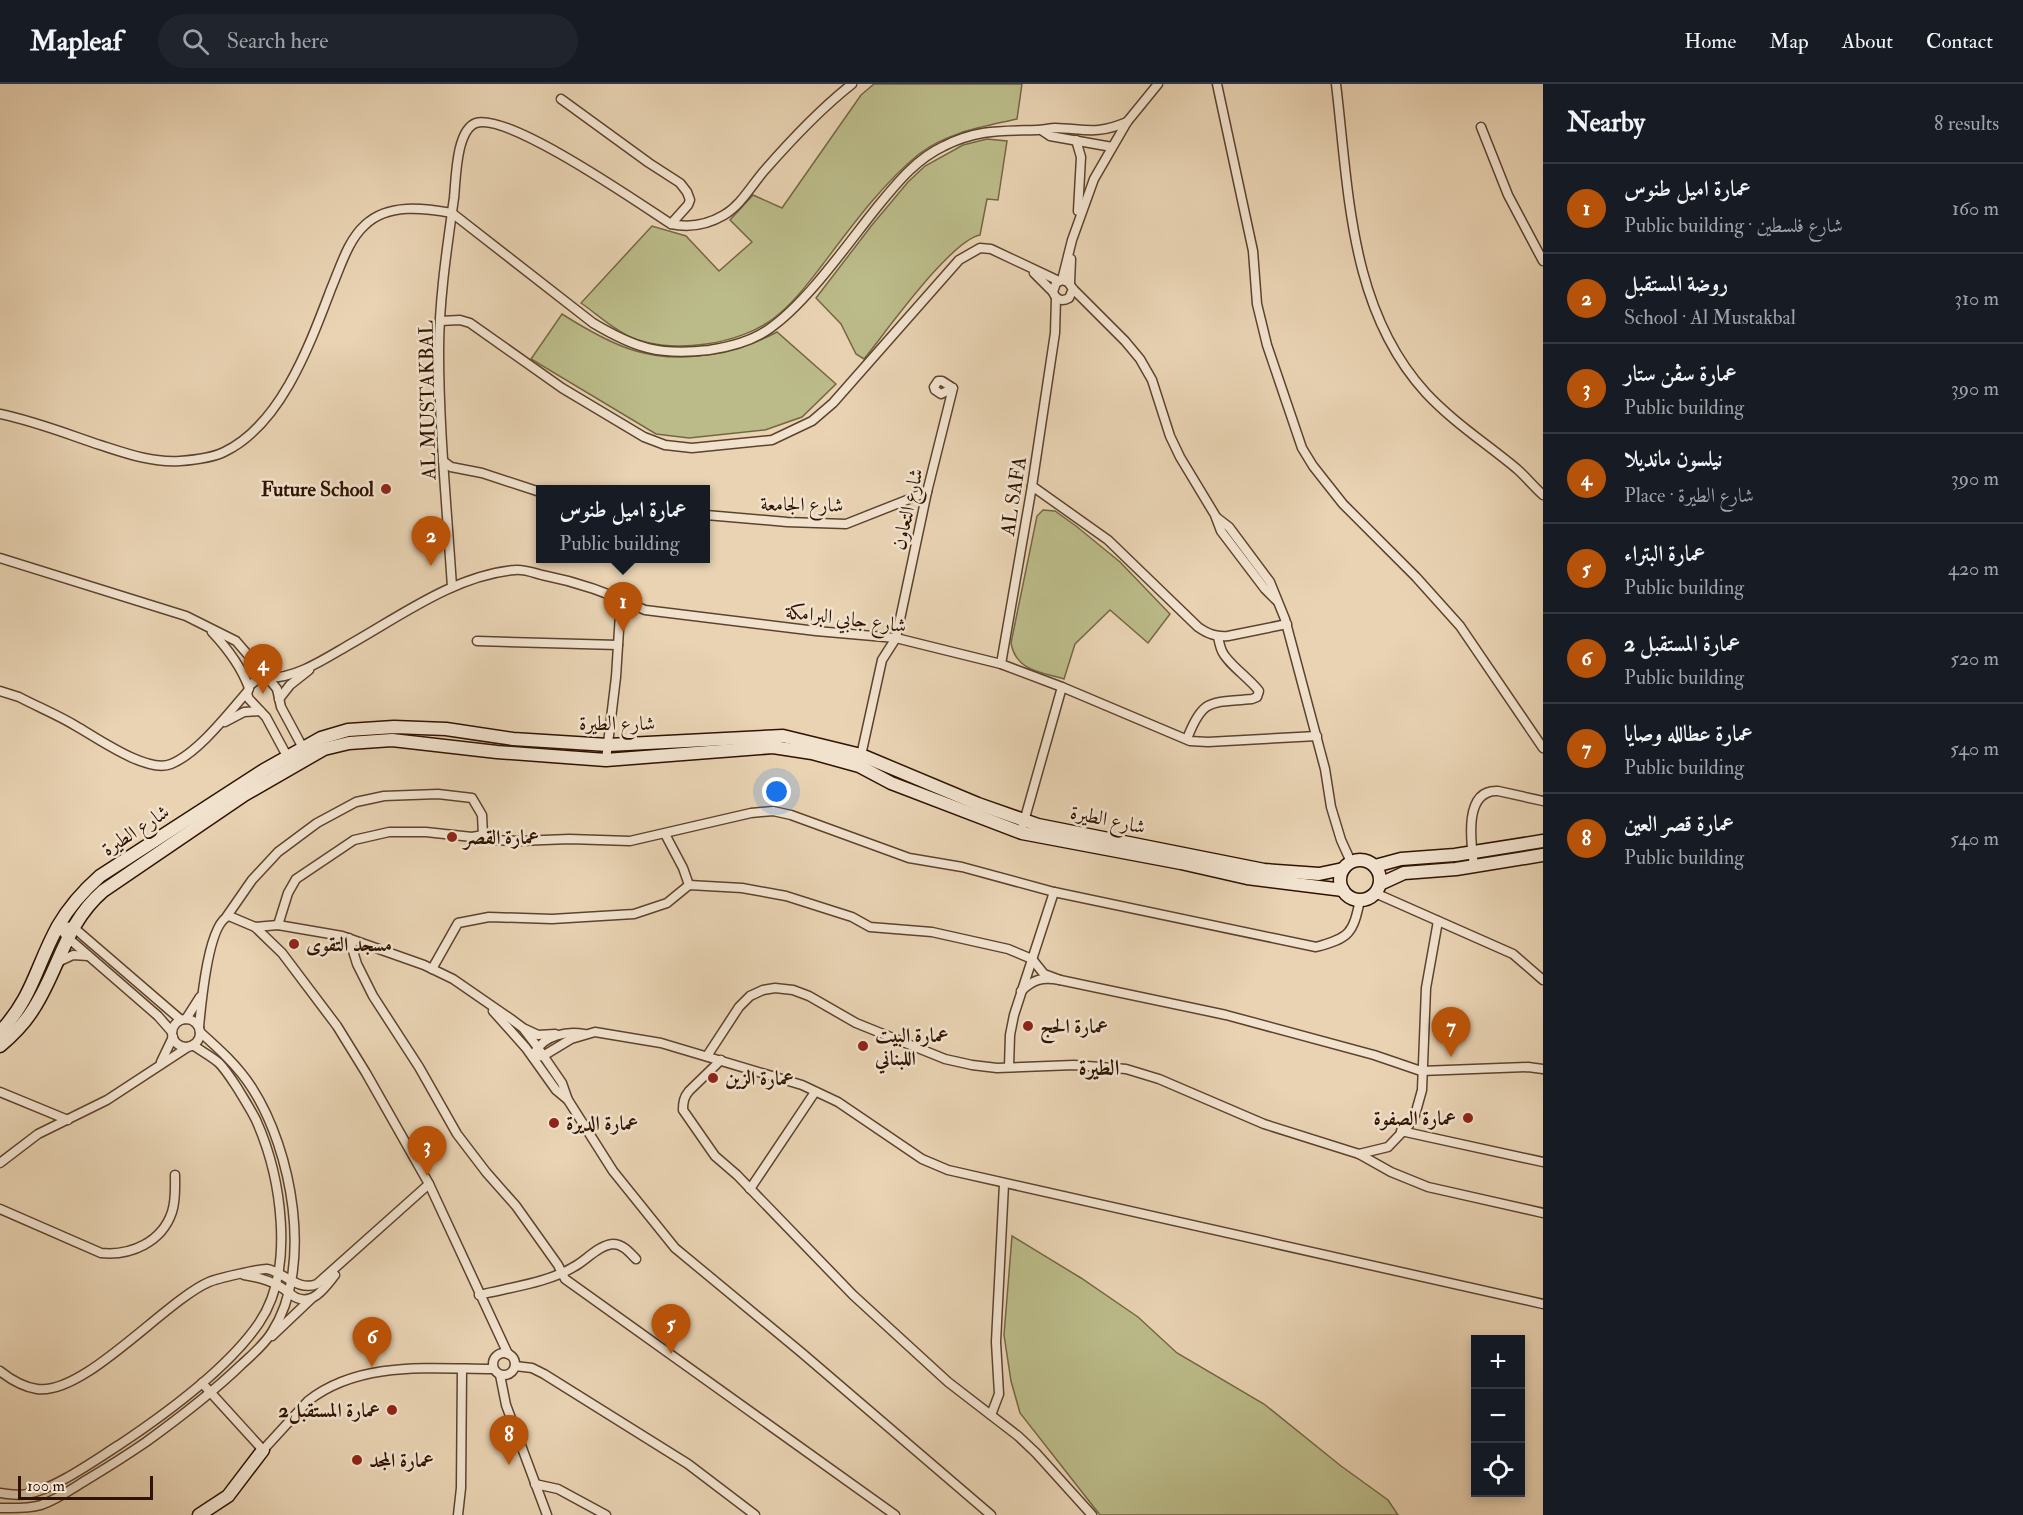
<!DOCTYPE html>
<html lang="en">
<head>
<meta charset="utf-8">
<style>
  :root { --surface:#171b24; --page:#20242c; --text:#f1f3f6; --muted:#9ea1a6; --line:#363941; --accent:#b45309 }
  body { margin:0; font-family:"IM FELL Double Pica",Amiri,serif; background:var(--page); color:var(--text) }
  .controls { position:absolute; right:18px; bottom:18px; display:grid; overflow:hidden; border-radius:0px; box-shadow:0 3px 9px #0003 }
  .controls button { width:54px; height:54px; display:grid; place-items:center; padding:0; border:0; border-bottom:2px solid var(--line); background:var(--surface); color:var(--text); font:30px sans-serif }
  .scale { position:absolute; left:18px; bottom:15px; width:135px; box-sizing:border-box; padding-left:6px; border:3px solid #2e1300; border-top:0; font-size:16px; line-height:21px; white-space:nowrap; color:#2e1300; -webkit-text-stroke:4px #f1e2ce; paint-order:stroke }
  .you { position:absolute; left:777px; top:708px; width:21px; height:21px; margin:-15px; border:4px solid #fff; border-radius:50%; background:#1a73e8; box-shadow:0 0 0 9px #1a73e833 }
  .badge { display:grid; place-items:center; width:39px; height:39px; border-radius:50%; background:var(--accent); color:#fff; font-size:20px; font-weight:700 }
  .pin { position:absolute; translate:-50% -50px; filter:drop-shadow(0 2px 3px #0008) }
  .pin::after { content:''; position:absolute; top:32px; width:21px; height:18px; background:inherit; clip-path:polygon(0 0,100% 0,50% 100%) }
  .popup { position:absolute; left:536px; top:401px; width:174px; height:78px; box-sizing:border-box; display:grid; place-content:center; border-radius:0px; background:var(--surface); filter:drop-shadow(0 2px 4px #0005); font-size:20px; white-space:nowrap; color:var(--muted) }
  .popup b { font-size:22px; color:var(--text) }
  .popup::after { content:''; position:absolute; left:50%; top:100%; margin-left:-12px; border:12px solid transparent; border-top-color:var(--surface) }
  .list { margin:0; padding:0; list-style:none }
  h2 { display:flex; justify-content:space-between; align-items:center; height:78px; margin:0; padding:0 24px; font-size:26px }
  h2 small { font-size:20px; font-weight:400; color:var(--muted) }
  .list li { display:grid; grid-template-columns:39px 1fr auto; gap:18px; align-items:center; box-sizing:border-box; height:90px; padding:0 24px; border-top:2px solid var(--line) }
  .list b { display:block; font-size:22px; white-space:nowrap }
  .list p { margin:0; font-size:20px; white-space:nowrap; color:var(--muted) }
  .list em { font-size:20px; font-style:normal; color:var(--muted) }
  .icon { flex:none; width:33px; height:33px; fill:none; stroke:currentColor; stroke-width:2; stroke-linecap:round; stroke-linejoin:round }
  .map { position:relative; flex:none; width:1543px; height:1431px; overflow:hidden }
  header { display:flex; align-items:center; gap:36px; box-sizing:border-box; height:84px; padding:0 30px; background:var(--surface); border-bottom:2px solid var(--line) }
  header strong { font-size:28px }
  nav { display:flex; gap:33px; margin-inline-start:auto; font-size:21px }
  .search { width:420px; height:54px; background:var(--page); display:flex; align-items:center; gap:15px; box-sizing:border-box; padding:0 21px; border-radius:33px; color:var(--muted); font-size:22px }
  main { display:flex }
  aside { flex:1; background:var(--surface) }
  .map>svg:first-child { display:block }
  .green { fill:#bbbb89; stroke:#746744; stroke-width:1.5 }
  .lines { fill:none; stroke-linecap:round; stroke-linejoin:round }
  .street-casing { stroke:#5d432d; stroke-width:11 }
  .secondary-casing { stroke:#2e1300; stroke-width:15 }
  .street { stroke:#f1e2ce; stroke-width:8 }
  .secondary { stroke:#f1e2ce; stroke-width:12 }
  .poi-dot { fill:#8f2418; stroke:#f1e2ce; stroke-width:2 }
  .labels { text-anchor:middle; stroke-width:5; stroke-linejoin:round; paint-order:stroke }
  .street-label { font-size:20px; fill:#2e1300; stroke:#f1e2ce }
  .poi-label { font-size:20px; font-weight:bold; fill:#2e1300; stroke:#f1e2ce; text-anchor:start }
  .quarter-label { font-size:22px; font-weight:bold; fill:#2e1300; stroke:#f1e2ce }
</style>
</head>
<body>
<header>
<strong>Mapleaf</strong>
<div class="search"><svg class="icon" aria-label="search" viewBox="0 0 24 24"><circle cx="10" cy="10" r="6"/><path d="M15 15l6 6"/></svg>Search here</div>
<nav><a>Home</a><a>Map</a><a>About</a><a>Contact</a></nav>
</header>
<main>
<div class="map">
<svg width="1543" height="1431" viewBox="0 0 1543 1431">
  <rect width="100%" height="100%" fill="#e9d3b3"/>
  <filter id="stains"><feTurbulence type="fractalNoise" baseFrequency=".00333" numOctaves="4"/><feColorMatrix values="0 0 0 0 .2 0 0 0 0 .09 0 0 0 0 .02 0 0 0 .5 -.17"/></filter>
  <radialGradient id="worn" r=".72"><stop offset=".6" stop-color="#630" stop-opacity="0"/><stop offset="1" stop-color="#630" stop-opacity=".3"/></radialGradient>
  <g class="green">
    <path d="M 874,0 L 1022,0 L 1017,35 C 982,43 948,48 919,70 C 883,99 851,143 823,180 C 809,198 793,220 774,234 C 756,248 729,257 706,260 C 678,264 643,263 618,246 C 605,238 594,228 581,219 L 652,142 L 686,152 L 719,187 L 752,158 L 730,136 L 753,111 L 782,124 L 861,11 Z"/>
    <path d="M 987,55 L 1007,57 L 998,116 L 987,115 L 980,151 C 950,157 886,248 864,275 L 856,270 L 841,240 L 816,214 L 872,141 L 908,98 L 925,82 L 963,61 Z"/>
    <path d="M 562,230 C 614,263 653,282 717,269 C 738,265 758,258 777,248 L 836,300 L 802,333 L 765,346 L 689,354 L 656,350 L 531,275 Z"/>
    <path d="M 1043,426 L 1055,427 L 1076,442 L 1120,478 L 1170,530 L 1148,559 L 1110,526 L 1075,560 L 1064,595 C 1041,588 1016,587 1011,559 L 1037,432 Z"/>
    <polygon points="1012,1152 1081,1194 1138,1233 1177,1269 1264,1320 1341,1382 1388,1416 1398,1431 1100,1431 1020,1329 1011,1297 1004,1251"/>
  </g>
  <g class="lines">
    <defs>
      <g id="street">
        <polyline points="1217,0 1253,167 1257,220 1267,261 1302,364 1313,382 1343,420 1416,493 1460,542 1543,664"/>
        <path d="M 1336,0 C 1349,107 1349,225 1426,309 C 1453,338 1487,360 1517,385 C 1526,393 1534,403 1543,411"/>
        <polyline points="561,15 649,79 680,99 687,108 690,116 688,121 671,140"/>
        <polyline points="1481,43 1508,111 1543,177"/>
        <polyline points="1041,46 1050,52 1112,63"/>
        <polyline points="1076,56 1081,73 1078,127"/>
        <polyline points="1034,189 1053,208"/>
        <polyline points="1062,196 1072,156 1094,95 1127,38 1158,0"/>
        <polyline points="1070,199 1071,175"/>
        <path d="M 1073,205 L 1069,214 C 1062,218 1056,216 1053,208 L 1056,199 L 1062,196 L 1068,198 L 1073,205 L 1125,257 L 1140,275 L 1152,296 L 1170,352 L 1180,373 L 1215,431 L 1221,447 L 1265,505 L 1276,516"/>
        <polyline points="440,237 460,236 470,239 562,304 644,353 665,361 692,364 772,356 812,337 833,319 959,176 980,164 991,165 1059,197"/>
        <path d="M 0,330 C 34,337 67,350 100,361 C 125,369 152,379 180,377 C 193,376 212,374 224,368 C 281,341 310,260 331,205 C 340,184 348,156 365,141 C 388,119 424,124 452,129 L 593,239 C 635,264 659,272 709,266 C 729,263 752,257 769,245 C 807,219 848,159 878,122 C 897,99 916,75 944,62 C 978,45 1002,47 1037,46 C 1044,46 1049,44 1055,44 C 1086,45 1096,51 1127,38"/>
        <polyline points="443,377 451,383 482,389 540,408"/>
        <path d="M 1032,402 L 1108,456 L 1198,543 C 1208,550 1216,553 1228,552 L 1287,540"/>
        <polyline points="706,431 787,438 846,440 927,408"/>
        <polyline points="1216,433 1229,443 1270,498 1285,535 1325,685 1331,723 1341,756 1351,778"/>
        <path d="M 0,474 L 186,532 L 236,557 L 268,594 C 296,594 323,576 347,562 C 399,533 455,491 515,486 C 524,485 534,489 542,491 C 578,498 612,510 645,526 L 816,547 L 896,554 L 1001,580 L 1062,603 L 1190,657 L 1208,658 L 1317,652"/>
        <path d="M 452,503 C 447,424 439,346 439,267 C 439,216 447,164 454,114 C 456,95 456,46 476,39 C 508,28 640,120 671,140 C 690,144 707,141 724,131 C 741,121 751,102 764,87 C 791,56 819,26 852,0"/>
        <path d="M 212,548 C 228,565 241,582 249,604"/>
        <polyline points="477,557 618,561"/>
        <polyline points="1001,580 1032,402 1055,249 1056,214"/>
        <polygon points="268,594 277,605 281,623 303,664 300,679 287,672 266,633 249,615 247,610 250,601 258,595"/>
        <path d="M 0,607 L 19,613 C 38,623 58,631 76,642 C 97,654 148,690 171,680 C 198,669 228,630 247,608"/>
        <polyline points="279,615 290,601 309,586"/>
        <polyline points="225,638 244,628 260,627"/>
        <path d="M 1187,655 C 1203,613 1211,619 1252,615 L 1257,613 L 1259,607 C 1249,594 1227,579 1222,567 C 1220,563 1219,557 1218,553"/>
        <polyline points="606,676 616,593 620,530 623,516"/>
        <polyline points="860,676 882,576 896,554 927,408 953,304 942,297 938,297 934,303 935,306 941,310 953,304"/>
        <polyline points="1023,741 1062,603"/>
        <polyline points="665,750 683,784 689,801"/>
        <path d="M 1474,782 C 1471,759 1463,705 1498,707 L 1543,717"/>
        <polyline points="1375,809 1513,870 1543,896"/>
        <polyline points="227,832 252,796 278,768 317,739 356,718 384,712 438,710 472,714 482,731 483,751"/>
        <path d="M 278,841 L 288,809 L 296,795 L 354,756 L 389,748 L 426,748 L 472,753 L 483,751 L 494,756 L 519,757 L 569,755 L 630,757 L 751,729 L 773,727 L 791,731 L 909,774 L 962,783 L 1054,808 L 1316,863 C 1350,854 1353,849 1360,816"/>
        <polyline points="58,842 73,843 181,936"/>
        <polyline points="58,842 67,853 158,932 172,948"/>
        <polyline points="255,843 282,869 337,942 366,989 429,1100 508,1270"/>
        <polyline points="349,854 357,880 373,912 419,983 457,1050 486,1088 516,1122 558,1181 565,1195 895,1431"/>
        <polyline points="58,878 73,871 88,872"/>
        <polyline points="432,885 458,839 489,833 552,835 634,830 667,819 689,801 742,804 786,812 852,833 870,843 932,848 1008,865 1032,875 1044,890 1060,896"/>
        <path d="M 1021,907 C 1034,895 1042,893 1060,896 L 1226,931 L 1374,971 L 1421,987 L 1528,983 L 1543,985"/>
        <polyline points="493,927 526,964 556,1006 568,1016"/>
        <circle cx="186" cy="949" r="14"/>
        <polyline points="186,935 200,913"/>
        <path d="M 199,943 C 201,922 208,839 229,832 L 255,843 L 278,841 L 342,852 L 424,881 L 453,895 L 511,935 L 523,944 L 536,961 L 562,999 L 568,1016 L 613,1087 L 675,1164 L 802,1269 L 991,1431"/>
        <polyline points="525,945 538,951 555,950"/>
        <path d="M 535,968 C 545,951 567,947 584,950"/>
        <polyline points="707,972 739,923 750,912 763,906 775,904 793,906 809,912 856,939 945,975 972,981 997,984 1074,981 1126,985 1159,995 1264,1040 1359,1070 1388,1063 1409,1041 1415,1031 1422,1006 1426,904 1438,837"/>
        <polyline points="533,973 543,972 571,955 595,948 661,959 802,1001 838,1018 922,1075 948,1086 1543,1220"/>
        <path d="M 721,976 L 689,1007 C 684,1013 683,1018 683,1026 L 715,1072 L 737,1091 L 853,1211 L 948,1298 L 1018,1352 L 1036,1369 L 1092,1431"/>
        <polyline points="161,978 173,953"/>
        <polyline points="1009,983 1010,951 1014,931 1054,808"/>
        <polyline points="0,1008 68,1036"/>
        <polyline points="1401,1047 1543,1078"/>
        <polyline points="1359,1070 1391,1088 1428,1103 1543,1129"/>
        <polyline points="0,1079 38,1050 107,1016 188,963"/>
        <polyline points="750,1105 815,1008"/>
        <path d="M 0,1125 L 101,1169 C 131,1172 162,1158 172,1128 C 176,1116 175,1103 175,1091"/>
        <path d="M 244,1191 C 256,1193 266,1195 277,1201 C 284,1204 290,1211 297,1214 C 314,1221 326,1202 335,1191"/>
        <path d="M 479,1211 C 511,1203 549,1199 577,1181 C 588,1174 600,1161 613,1160 C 623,1160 630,1169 636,1175"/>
        <polyline points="272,1252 311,1215"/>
        <circle cx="504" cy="1280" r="11"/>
        <polyline points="515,1282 532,1284 544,1290 688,1380 755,1431"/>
        <path d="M 0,1287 C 10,1295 24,1303 37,1305 C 84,1312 165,1217 209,1198 C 216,1195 261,1184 267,1185 C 284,1188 298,1208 317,1200 L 429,1100"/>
        <polyline points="500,1291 506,1321 547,1431"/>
        <path d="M 202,1299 L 263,1366 L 308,1317 C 360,1276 432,1285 493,1285"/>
        <polyline points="991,1331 999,1310 996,1258 1004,1100"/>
        <polyline points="535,1400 558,1405 606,1431"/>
        <path d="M 0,1409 C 9,1410 18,1412 27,1410 C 55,1405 95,1376 119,1361 C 164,1331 229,1283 259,1239 C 296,1185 281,1092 256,1036 C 251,1026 244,1015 238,1005 C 232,996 226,986 219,979 C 211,972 201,967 193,961"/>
        <path d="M 0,1424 C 14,1424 27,1425 41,1421 C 58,1415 73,1404 88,1395 C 108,1383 127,1371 146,1358 C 179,1334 211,1310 241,1281 C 252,1271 264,1261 272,1248 C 314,1183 292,1066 252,1004 C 238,982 219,965 200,948"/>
        <polyline points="458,1431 461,1404 462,1285"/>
      </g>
      <g id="secondary">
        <circle cx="1360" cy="796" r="20"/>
        <polyline points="1375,782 1401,775 1455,771 1543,757"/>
        <polyline points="1380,800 1404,789 1456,785 1543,771"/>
        <path d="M 0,948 C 33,913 36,882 58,842 C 69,823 83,807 100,792 L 264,686 L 321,654 L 348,646 L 394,643 L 446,645 L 513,655 L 608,661 L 783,652 L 861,671 L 978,720 L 1038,741 L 1264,786 L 1319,790 L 1343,785"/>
        <path d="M 0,962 C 13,951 25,939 34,924 C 60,883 65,840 103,807 L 244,711 L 324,665 L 349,659 L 392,656 L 497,668 L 606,676 L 773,663 L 812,669 L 859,682 L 891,699 L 1022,749 L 1181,779 L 1247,794 L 1343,806"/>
        <polyline points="199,1431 228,1412 263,1366"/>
      </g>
    </defs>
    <use href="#street" class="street-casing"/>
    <use href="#secondary" class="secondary-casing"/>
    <use href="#street" class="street"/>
    <use href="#secondary" class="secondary"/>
  </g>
  <g class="poi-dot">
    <circle cx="386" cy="405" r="6"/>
    <circle cx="452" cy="753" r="6"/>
    <circle cx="294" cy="860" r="6"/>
    <circle cx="1028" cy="942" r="6"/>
    <circle cx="863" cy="962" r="6"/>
    <circle cx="713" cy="994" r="6"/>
    <circle cx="1468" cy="1034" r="6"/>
    <circle cx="554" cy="1039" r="6"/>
    <circle cx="392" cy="1326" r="6"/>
    <circle cx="357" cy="1376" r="6"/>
  </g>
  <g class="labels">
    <g class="street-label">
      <text transform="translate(427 316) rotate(-91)" y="7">AL MUSTAKBAL</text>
      <text transform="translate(1013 412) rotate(-81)" y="7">AL SAFA</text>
      <text transform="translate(802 420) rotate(1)" y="7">شارع الجامعة</text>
      <text transform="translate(907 425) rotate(-77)" y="7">شارع التعاون</text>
      <text transform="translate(846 534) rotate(7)" y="7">شارع جابي البرامكة</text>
      <text x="617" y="646">شارع الطيرة</text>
      <text transform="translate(1108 735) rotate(12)" y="7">شارع الطيرة</text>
      <text transform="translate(135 746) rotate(-33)" y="7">شارع الطيرة</text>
    </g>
    <g class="poi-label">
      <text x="374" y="412" text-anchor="end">Future School</text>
      <text x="464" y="760">عمارة القصر</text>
      <text x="306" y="867">مسجد التقوى</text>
      <text x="1040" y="949">عمارة الحج</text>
      <text x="875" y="958">عمارة البيت<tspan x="875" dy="23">اللبناني</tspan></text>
      <text x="725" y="1001">عمارة الزين</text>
      <text x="1456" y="1041" text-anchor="end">عمارة الصفوة</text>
      <text x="566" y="1046">عمارة الديرة</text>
      <text x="380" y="1333" text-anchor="end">عمارة المستقبل2</text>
      <text x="369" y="1383">عمارة المجد</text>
    </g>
    <g class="quarter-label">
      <text x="1099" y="991">الطيرة</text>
    </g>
  </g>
  <rect width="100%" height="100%" filter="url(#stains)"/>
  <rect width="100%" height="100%" fill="url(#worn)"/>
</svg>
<div class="controls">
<button>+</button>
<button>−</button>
<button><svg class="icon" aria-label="locate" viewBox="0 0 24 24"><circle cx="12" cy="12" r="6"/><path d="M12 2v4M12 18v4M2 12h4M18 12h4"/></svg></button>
</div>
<div class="scale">100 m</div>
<div class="you"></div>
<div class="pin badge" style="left:623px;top:548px">1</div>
<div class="popup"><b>عمارة اميل طنوس</b>Public building</div>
<div class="pin badge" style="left:431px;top:482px">2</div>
<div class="pin badge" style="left:427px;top:1092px">3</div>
<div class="pin badge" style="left:263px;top:610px">4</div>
<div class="pin badge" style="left:671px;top:1270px">5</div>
<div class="pin badge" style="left:372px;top:1283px">6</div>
<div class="pin badge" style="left:1451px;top:973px">7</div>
<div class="pin badge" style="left:509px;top:1381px">8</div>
</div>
<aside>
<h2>Nearby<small>8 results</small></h2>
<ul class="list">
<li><span class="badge">1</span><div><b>عمارة اميل طنوس</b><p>Public building · شارع فلسطين</p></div><em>160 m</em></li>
<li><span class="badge">2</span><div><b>روضة المستقبل</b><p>School · Al Mustakbal</p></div><em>310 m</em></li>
<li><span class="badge">3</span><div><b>عمارة سڤن ستار</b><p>Public building</p></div><em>390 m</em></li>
<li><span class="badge">4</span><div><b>نيلسون مانديلا</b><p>Place · شارع الطيرة</p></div><em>390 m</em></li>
<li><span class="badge">5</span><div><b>عمارة البتراء</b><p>Public building</p></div><em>420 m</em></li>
<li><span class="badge">6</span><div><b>عمارة المستقبل 2</b><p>Public building</p></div><em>520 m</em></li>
<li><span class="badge">7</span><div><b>عمارة عطالله وصايا</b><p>Public building</p></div><em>540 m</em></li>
<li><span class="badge">8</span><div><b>عمارة قصر العين</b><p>Public building</p></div><em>540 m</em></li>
</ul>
</aside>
</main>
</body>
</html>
